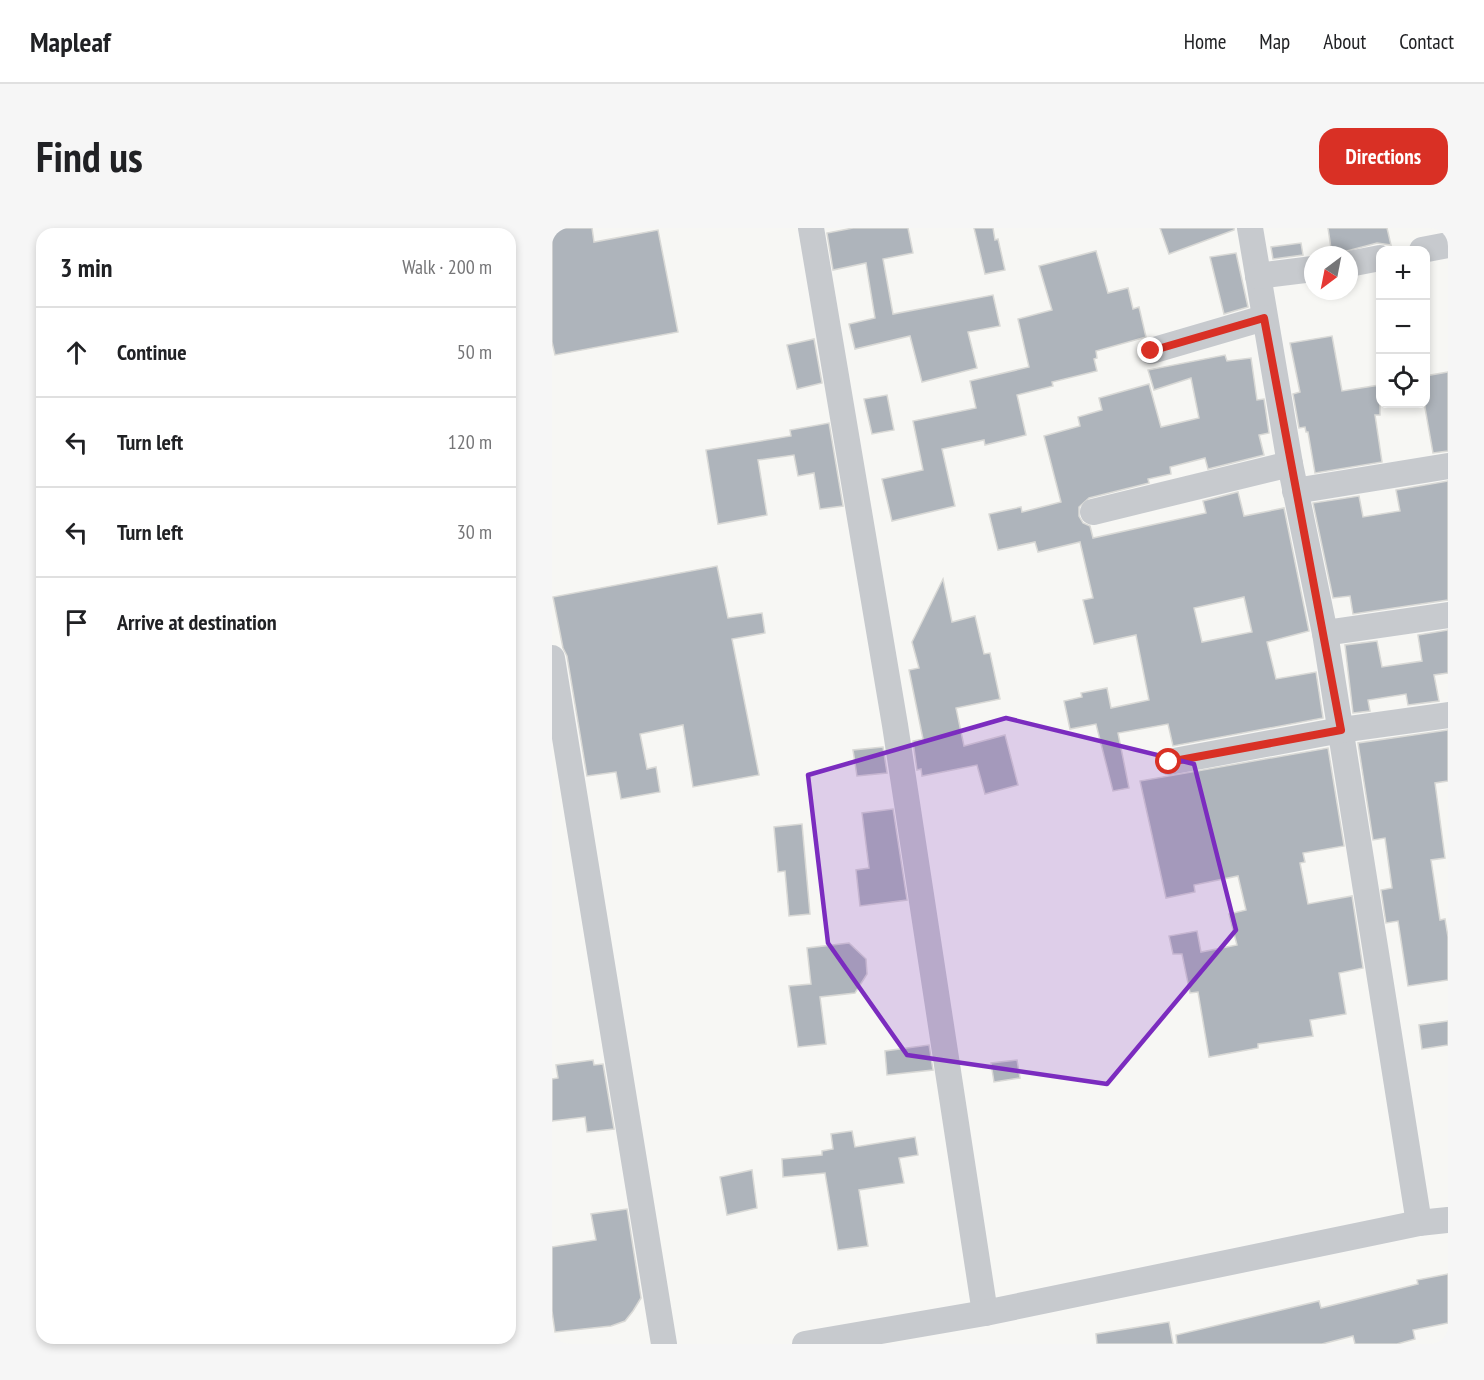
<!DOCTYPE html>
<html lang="en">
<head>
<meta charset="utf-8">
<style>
  :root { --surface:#fff; --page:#f6f6f6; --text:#202124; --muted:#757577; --line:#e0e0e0; --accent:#d93025 }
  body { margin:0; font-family:"PT Sans Narrow",sans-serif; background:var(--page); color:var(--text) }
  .controls { position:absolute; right:18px; top:18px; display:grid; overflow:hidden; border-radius:12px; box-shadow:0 3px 9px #0003 }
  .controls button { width:54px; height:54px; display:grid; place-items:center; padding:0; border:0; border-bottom:2px solid var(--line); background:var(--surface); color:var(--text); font:30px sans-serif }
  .compass { position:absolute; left:752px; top:18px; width:54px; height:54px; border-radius:50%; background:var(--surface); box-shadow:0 3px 9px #0003; rotate:212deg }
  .stop { position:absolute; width:18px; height:18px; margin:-14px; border:4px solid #d93025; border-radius:50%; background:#fff }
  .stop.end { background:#d93025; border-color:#fff; box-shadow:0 2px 6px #0008 }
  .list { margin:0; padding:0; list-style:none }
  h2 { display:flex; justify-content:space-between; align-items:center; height:78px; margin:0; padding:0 24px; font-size:26px }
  h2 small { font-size:20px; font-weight:400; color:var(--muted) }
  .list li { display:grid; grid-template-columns:39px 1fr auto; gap:18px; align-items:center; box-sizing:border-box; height:90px; padding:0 24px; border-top:2px solid var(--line) }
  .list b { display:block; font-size:22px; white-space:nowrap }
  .list em { font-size:20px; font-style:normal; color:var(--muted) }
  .icon { flex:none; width:33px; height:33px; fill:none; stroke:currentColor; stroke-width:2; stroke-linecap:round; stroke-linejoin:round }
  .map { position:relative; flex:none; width:896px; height:1116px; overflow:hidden; border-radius:18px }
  header { display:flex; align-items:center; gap:36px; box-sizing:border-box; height:84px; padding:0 30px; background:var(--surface); border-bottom:2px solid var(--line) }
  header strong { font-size:28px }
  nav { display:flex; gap:33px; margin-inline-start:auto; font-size:21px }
  .intro { display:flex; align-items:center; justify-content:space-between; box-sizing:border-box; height:144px; padding:0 36px }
  h1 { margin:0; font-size:42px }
  .button { padding:15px 27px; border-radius:18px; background:var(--accent); color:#fff; font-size:21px; font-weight:700 }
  main { display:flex; gap:36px; padding:0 36px }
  aside { flex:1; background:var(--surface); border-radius:18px; box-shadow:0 3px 9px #0003 }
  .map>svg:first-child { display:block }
  .building { fill:#aeb4bb; stroke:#d9d9d6; stroke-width:1.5; fill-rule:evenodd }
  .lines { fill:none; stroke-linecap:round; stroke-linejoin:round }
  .minor { stroke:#c7cace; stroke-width:26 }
  .route { stroke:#d93025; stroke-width:8 }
  .marked { fill:#7b2cbf; fill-opacity:0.2; stroke:#7b2cbf; stroke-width:4.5; stroke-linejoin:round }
</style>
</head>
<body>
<header>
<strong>Mapleaf</strong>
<nav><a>Home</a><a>Map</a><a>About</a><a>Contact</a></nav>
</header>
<div class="intro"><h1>Find us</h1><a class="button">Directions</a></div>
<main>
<aside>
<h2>3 min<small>Walk · 200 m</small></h2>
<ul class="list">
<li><svg class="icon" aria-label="ahead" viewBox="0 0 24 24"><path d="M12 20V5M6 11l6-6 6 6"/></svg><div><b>Continue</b></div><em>50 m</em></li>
<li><svg class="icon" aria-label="left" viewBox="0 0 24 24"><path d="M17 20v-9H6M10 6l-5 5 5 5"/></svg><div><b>Turn left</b></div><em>120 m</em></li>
<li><svg class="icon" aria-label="left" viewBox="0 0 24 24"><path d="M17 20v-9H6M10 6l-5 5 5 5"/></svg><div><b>Turn left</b></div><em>30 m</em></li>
<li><svg class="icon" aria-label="arrive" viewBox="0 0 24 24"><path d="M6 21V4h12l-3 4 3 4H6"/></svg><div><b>Arrive at destination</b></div></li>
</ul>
</aside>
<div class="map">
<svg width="896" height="1116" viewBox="0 0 896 1116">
  <rect width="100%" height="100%" fill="#f7f7f4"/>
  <g class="building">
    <polygon points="0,0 40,0 42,14 106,2 126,104 3,127 0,114"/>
    <polygon points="301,0 356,0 361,25 331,31 341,86 441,67 448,98 416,104 425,140 370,154 358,108 303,121 297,96 323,90 314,35 281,42 275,5"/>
    <polygon points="422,0 441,0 443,12 446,11 453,42 433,46"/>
    <polygon points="608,0 682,0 682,2 617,26"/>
    <polygon points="776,0 835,0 839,17 825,15 780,27"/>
    <polygon points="749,15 751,27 721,31 719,19"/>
    <polygon points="544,23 556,65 576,60 581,81 587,79 594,109 544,123 545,130 542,131 545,143 500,154 501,158 465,167 474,207 433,217 432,212 390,221 403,278 340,293 330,251 371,242 361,193 424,180 418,153 477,139 466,91 500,82 487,38"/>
    <polygon points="684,25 696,79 672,86 658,29"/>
    <polygon points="780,108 790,163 828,157 828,187 823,187 830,234 763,245 756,204 754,204 753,199 747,200 741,166 748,164 738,115"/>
    <polygon points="262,111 270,155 245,161 235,117"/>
    <path d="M 673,127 L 675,133 L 699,130 L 705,172 L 712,171 L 717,205 L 707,207 L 712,227 L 656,241 L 653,230 L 618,239 L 619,246 L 596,251 L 597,255 L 537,270 L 527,279 L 527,288 L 531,295 L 538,298 L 541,310 L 654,285 L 651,273 L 686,264 L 692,288 L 732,280 L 757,403 L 715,414 L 724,451 L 764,444 L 771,490 L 621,518 L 616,496 L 566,505 L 577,560 L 561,563 L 544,496 L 518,501 L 512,473 L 530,469 L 529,465 L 555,460 L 559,480 L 597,472 L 584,407 L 542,416 L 531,372 L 541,370 L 528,314 L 486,324 L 483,314 L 446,322 L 437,286 L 469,279 L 470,284 L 509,274 L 492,208 L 528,198 L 526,189 L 550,182 L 547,170 L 597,156 L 609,199 L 647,190 L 639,150 L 602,162 L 596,142 ZM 692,369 L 700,404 L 650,414 L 642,380 Z"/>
    <polygon points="896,144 896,223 881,225 873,180 873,148"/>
    <polygon points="335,167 342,202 320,206 312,171"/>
    <polygon points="277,195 291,278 268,281 262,245 246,248 242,227 206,232 215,287 166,296 154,222 239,208 238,202"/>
    <polygon points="896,253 896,372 801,386 798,368 781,370 761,275 807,268 811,289 848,283 844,262"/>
    <polygon points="165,338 176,390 210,385 213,405 180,411 207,547 141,559 131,497 88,506 95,541 104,539 108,564 69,571 64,544 35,548 15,428 11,420 1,369"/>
    <polygon points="391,351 400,394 423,388 432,426 438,425 448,471 404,480 412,518 453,507 466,557 433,566 425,537 370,548 369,541 365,542 361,513 371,511 357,442 367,440 360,414"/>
    <polygon points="896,402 896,445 882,447 887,473 856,477 854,466 816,472 818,483 801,485 793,417 825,413 830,439 870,433 866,407"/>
    <polygon points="896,502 896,553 883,555 893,630 879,632 888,692 893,691 896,709 896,752 856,758 846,693 834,695 829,662 840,660 833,610 821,612 806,515"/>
    <polygon points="331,519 335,545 305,548 301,522"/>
    <polygon points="776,520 792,618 751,625 753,634 748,635 756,676 800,668 811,740 787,745 794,786 758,792 761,808 706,816 706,820 657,829 646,764 638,765 630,726 621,726 617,708 645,703 649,724 685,717 677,686 694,682 686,648 642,657 643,664 614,670 588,553"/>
    <polygon points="341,581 355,672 308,678 304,642 317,640 310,585"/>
    <polygon points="250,596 258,686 237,688 233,643 226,644 222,599"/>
    <polygon points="297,715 314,731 315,746 303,765 268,769 274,816 246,819 237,758 259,756 255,720"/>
    <polygon points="896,793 896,817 870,821 867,797"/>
    <polygon points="377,817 381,842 335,847 333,823"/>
    <polygon points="41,832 42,837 51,836 62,901 35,904 33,889 0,893 0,851 6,850 4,837"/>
    <polygon points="465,832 468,850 442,854 439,835"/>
    <polygon points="300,903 303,919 363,909 366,927 347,930 352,955 307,962 316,1018 286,1022 273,945 231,949 230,931 270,927 270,923 281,921 279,906"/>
    <polygon points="200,942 205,980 175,987 168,949"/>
    <polygon points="75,981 89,1070 81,1083 73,1093 59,1098 3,1104 0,1083 0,1019 44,1012 39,986"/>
    <polygon points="896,1046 896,1095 861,1102 863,1111 845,1116 803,1116 801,1108 770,1116 625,1116 624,1107 767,1073 769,1080 866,1056 865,1052"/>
    <polygon points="617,1094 621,1116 545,1116 544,1106"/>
  </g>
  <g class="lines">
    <g class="minor">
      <polyline points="259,0 343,497 433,1085"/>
      <polyline points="698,0 738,236 773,405 867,995"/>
      <polyline points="870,22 896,17"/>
      <polyline points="797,36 828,30"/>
      <polyline points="706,48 761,41"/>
      <polyline points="599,123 712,90"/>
      <polyline points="743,263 896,238"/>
      <polyline points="541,284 738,236"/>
      <polyline points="773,405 896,387"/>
      <polyline points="0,430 112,1116"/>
      <polyline points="617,534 789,502 896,487"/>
      <polyline points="253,1116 433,1085 867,995 896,992"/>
    </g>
  </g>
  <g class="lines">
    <polyline class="route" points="599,123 712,90 789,502 617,534"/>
  </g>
  <path class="marked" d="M 454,490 L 642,536 L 684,702 L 555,856 L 355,827 L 276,715 L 256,547 Z"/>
</svg>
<div class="controls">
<button>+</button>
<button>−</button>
<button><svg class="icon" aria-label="locate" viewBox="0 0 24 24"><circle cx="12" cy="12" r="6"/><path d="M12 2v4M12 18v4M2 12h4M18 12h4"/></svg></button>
</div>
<svg class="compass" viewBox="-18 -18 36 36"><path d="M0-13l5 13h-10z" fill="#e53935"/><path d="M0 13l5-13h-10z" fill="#757577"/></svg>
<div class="stop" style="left:617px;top:534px"></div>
<div class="stop end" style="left:599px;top:123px"></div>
</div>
</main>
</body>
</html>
